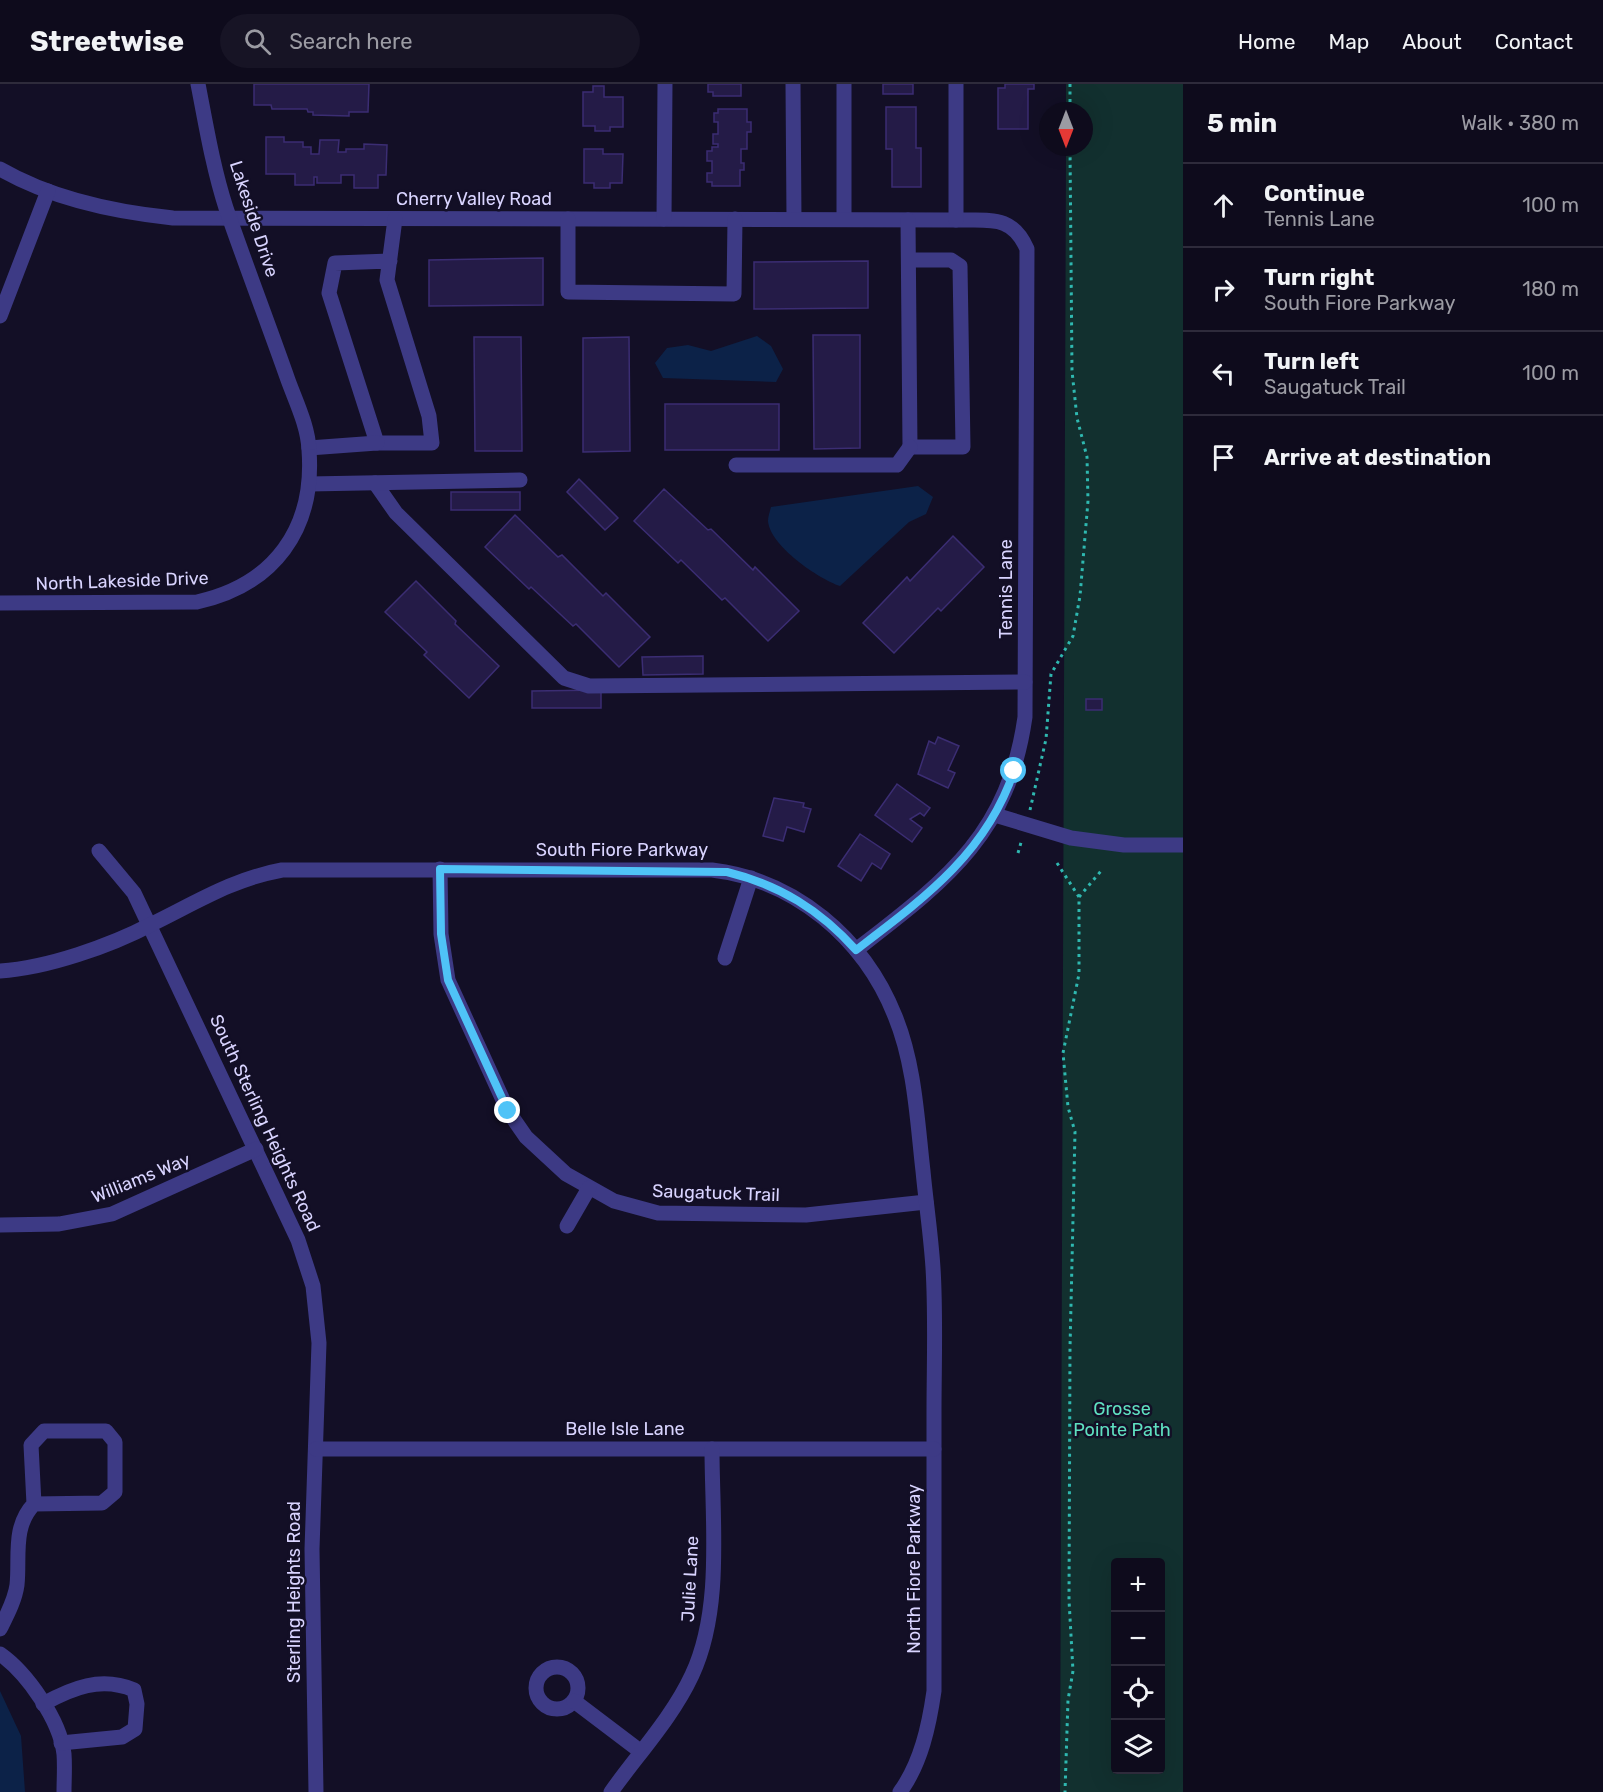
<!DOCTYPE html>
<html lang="en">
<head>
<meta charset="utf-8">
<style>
  :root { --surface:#0e0b1c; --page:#171425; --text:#f1f3f6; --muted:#9b9ba3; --line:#2e2b3b }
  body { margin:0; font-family:Rubik,sans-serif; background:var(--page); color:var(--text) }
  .controls { position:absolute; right:18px; bottom:18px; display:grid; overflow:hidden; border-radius:6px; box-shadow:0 6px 24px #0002 }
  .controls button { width:54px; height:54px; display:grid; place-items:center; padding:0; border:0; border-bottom:2px solid var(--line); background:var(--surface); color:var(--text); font:30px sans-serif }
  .compass { position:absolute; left:1039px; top:18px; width:54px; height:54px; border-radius:50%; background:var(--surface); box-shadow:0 6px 24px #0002; rotate:180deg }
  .stop { position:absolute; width:18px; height:18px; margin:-14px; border:4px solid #4fc3f7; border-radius:50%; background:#fff }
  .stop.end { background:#4fc3f7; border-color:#fff; box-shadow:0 2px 6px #0008 }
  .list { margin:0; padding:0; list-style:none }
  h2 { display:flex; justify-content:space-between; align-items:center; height:78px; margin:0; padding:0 24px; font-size:26px }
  h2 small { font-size:20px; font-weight:400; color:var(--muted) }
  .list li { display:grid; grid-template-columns:39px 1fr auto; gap:18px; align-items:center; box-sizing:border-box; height:84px; padding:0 24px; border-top:2px solid var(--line) }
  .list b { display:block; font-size:22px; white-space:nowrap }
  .list p { margin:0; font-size:20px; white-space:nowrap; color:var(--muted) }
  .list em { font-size:20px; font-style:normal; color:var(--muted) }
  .icon { flex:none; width:33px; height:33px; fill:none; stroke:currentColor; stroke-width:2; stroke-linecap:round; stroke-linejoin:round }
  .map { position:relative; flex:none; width:1183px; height:1708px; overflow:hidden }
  header { display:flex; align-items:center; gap:36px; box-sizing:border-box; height:84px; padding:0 30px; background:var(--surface); border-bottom:2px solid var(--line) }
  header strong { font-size:28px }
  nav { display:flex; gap:33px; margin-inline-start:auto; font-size:21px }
  .search { width:420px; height:54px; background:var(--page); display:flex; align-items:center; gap:15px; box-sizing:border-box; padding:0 21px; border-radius:33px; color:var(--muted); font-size:22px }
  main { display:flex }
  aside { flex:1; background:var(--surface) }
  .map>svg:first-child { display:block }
  .green { fill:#12302f; fill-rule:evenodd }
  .water { fill:#0c2248 }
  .building { fill:#241b47; stroke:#3b2d73; stroke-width:1.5 }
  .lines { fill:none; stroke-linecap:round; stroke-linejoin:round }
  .path { stroke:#2fb8b0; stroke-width:3; stroke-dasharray:3 4.5; stroke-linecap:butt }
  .minor { stroke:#3d3a85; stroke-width:15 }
  .route { stroke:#4fc3f7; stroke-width:8 }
  .labels { text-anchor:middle; stroke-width:5; stroke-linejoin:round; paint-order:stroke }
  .street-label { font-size:18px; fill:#d9d4ff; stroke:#130f26 }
  .park-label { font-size:18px; fill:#5fe0c0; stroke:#130f26 }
</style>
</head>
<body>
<header>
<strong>Streetwise</strong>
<div class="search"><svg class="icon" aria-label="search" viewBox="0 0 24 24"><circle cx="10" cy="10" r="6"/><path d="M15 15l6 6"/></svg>Search here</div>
<nav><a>Home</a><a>Map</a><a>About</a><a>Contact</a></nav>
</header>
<main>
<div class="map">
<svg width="1183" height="1708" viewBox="0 0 1183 1708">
  <rect width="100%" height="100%" fill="#130f26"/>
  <path class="green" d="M 1066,0 L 1183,0 L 1183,1708 L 1060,1708 L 1066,63 L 1084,63 L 1084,27 L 1066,27 ZM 1116,1478 L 1160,1478 L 1160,1686 L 1116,1686 Z"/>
  <g class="water">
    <polygon points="757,252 771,262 783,285 776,298 663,294 655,279 667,264 688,261 711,267"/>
    <path d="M 918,402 L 933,413 L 926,430 L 909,438 L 840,502 C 819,495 770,462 768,437 C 768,433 770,427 771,423 Z"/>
    <polygon points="0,1607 21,1652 25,1708 0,1708"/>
  </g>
  <g class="building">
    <polygon points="254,0 369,0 368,28 349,28 349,32 313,31 313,28 308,28 307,25 272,25 271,21 254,21"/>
    <polygon points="708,0 741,0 741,12 713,12 713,8 708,8"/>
    <rect x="883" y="0" width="30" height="10"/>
    <polygon points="1005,0 1034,0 1034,5 1028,5 1028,45 998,45 998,4 1005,4"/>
    <polygon points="593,2 604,2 604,13 623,13 623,43 610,43 610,47 595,47 595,42 583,42 583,8 593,8"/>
    <polygon points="886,23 916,23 916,64 921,64 921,103 892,103 892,65 886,65"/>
    <polygon points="718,25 747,25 747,38 751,38 751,48 747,48 747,65 741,65 741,79 744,79 744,86 740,86 740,102 712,102 712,98 707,98 707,89 712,89 712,77 707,77 707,67 712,67 712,63 718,63 718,60 713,60 713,50 718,50 718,38 714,38 714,29 718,29"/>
    <polygon points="266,53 284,53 284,58 303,58 303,63 311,63 311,70 319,70 320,56 339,56 338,68 346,68 346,65 364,65 364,60 387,61 386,91 378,91 378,104 354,104 354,91 341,91 341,99 317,99 317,93 314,93 314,101 295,101 295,90 266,90"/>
    <polygon points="584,65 603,65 603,70 623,70 622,99 610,99 610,104 594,104 594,99 584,99"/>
    <polygon points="543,174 543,221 429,222 429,176"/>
    <polygon points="868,177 868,224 754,225 754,178"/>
    <polygon points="813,251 860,251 860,364 814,365"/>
    <polygon points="474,253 521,253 522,367 475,367"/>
    <polygon points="629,253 630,367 583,368 583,254"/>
    <rect x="665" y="320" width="114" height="46"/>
    <polygon points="579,395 618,434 605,446 567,408"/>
    <polygon points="664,405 708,446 711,445 753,486 755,483 799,527 768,557 725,514 722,516 681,476 678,479 634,437"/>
    <rect x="451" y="408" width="69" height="18"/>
    <polygon points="515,431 558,473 562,471 603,512 606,509 650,553 619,583 576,540 573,542 531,503 529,505 485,463"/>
    <polygon points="953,452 984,483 941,527 938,524 894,569 863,539 907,493 910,497"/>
    <polygon points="416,497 456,537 455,540 499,582 469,614 424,571 427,568 385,528"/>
    <polygon points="703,572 703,590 643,591 642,573"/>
    <polygon points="601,606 601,624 532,624 532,607"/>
    <rect x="1086" y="615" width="16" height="11"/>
    <polygon points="938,653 959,662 948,686 955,689 948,704 918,690 929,657 935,660"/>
    <polygon points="897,700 930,724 924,732 920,729 910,735 922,744 912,758 875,731"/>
    <polygon points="774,714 804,719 803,723 811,725 804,748 787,743 783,757 763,752"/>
    <polygon points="860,750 890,770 881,785 872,779 861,797 838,782"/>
  </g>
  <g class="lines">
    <g class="path">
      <polyline points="1070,0 1070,27"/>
      <polyline points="1030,726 1046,655 1051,590 1073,552 1080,512 1088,417 1087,373 1077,334 1072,287 1070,63"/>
      <polyline points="1018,769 1022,755"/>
      <polyline points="1057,779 1079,813 1079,890 1063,969 1068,1023 1075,1048 1070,1264 1069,1516 1073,1587 1068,1616 1065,1708"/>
      <polyline points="1079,813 1101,787"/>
    </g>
    <g class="minor">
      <polyline points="793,0 794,135"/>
      <polyline points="844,0 844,135"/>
      <path d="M 0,85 C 52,115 114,128 173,134 L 956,136 C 989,137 1012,130 1027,165 L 1025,633 C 1008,752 945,797 856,866"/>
      <polyline points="568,135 568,208 734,210 735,135"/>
      <polyline points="664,135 665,0"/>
      <polyline points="908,136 910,363 963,363 960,182 951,176 909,176"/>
      <polyline points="956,136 956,0"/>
      <polyline points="390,177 335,179 329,209 377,359 432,359 429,332 387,196 395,135"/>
      <polyline points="0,232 48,107"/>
      <polyline points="309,364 377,359"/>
      <polyline points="736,381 897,381 910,363"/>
      <polyline points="375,399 396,429 564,594 589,602 1025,598"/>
      <polyline points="309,400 520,396"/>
      <path d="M 0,519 L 197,518 C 274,501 315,445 309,366 C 308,342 296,318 288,296 C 268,239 246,182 226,124 C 213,84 206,41 198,0"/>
      <polyline points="995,731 1071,754 1124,761 1183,761"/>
      <polyline points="99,767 134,809 298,1156 313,1202 319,1259 312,1465 316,1708"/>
      <polyline points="440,785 441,850 448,896 508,1027 526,1053 566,1090 614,1117 658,1129 806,1131 926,1118"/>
      <polyline points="725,874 751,794"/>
      <path d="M 0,887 C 47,884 110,862 152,840 C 197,818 233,795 282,786 L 712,786 C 795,796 864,854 895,932 C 915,981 917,1035 923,1087 C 926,1119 931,1152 933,1184 C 936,1232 934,1281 934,1328 C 934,1421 934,1514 934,1607 C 929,1642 921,1679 900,1708"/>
      <polyline points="0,1141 59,1140 112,1130 256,1065"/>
      <polyline points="567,1142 589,1104"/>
      <polyline points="316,1365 934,1365"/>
      <path d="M 0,1545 C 7,1531 15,1516 17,1501 C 20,1473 12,1443 34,1420 L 102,1419 L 115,1408 L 115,1358 L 106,1347 L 44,1347 L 31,1361 L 34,1420"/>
      <path d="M 0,1570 C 27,1589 60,1636 64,1670 C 65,1683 64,1696 64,1708"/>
      <circle cx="557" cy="1604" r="21"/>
      <polyline points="574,1617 640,1667"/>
      <path d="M 43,1620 C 72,1604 101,1592 134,1606 L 137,1620 L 135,1645 L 122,1653 L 61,1659"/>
      <path d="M 611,1708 C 638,1670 672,1634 692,1591 C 723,1525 712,1437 712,1365"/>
    </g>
  </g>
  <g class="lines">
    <path class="route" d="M 508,1027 L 448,896 L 441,850 L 440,785 L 727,788 C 780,801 820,826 856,866 C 923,815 986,770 1014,687"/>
  </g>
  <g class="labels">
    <g class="street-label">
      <text x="474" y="121">Cherry Valley Road</text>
      <text transform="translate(254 135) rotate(72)" y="6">Lakeside Drive</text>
      <text transform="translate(122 497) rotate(-2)" y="6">North Lakeside Drive</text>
      <text transform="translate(1006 505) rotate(-90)" y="6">Tennis Lane</text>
      <text x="622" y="772">South Fiore Parkway</text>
      <text transform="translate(265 1039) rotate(65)" y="6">South Sterling Heights Road</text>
      <text transform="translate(141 1094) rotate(-22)" y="6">Williams Way</text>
      <text transform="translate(716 1109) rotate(2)" y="6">Saugatuck Trail</text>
      <text x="625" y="1351">Belle Isle Lane</text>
      <text transform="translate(914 1485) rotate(-90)" y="6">North Fiore Parkway</text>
      <text transform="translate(690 1495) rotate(-87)" y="6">Julie Lane</text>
      <text transform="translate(294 1508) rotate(-90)" y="6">Sterling Heights Road</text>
    </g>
    <g class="park-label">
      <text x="1122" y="1331">Grosse<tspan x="1122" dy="21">Pointe Path</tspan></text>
    </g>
  </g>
</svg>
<div class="controls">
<button>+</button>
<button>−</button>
<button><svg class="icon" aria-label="locate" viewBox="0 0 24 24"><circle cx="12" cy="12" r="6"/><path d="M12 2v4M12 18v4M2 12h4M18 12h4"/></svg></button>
<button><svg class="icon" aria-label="layers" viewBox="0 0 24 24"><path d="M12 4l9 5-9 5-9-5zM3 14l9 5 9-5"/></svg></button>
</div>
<svg class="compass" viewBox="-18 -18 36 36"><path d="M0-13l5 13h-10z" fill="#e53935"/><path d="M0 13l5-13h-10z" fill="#9b9ba3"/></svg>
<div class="stop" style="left:1014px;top:687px"></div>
<div class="stop end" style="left:508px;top:1027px"></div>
</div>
<aside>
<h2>5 min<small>Walk · 380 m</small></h2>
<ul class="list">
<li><svg class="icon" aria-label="ahead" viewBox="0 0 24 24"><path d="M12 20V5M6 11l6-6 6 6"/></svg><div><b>Continue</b><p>Tennis Lane</p></div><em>100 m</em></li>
<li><svg class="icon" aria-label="right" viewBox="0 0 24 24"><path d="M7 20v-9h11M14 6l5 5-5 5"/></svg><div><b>Turn right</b><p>South Fiore Parkway</p></div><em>180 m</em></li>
<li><svg class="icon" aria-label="left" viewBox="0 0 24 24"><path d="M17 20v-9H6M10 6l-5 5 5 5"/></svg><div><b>Turn left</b><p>Saugatuck Trail</p></div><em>100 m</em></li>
<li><svg class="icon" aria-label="arrive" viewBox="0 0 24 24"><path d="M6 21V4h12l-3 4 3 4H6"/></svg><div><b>Arrive at destination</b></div></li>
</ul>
</aside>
</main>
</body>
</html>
